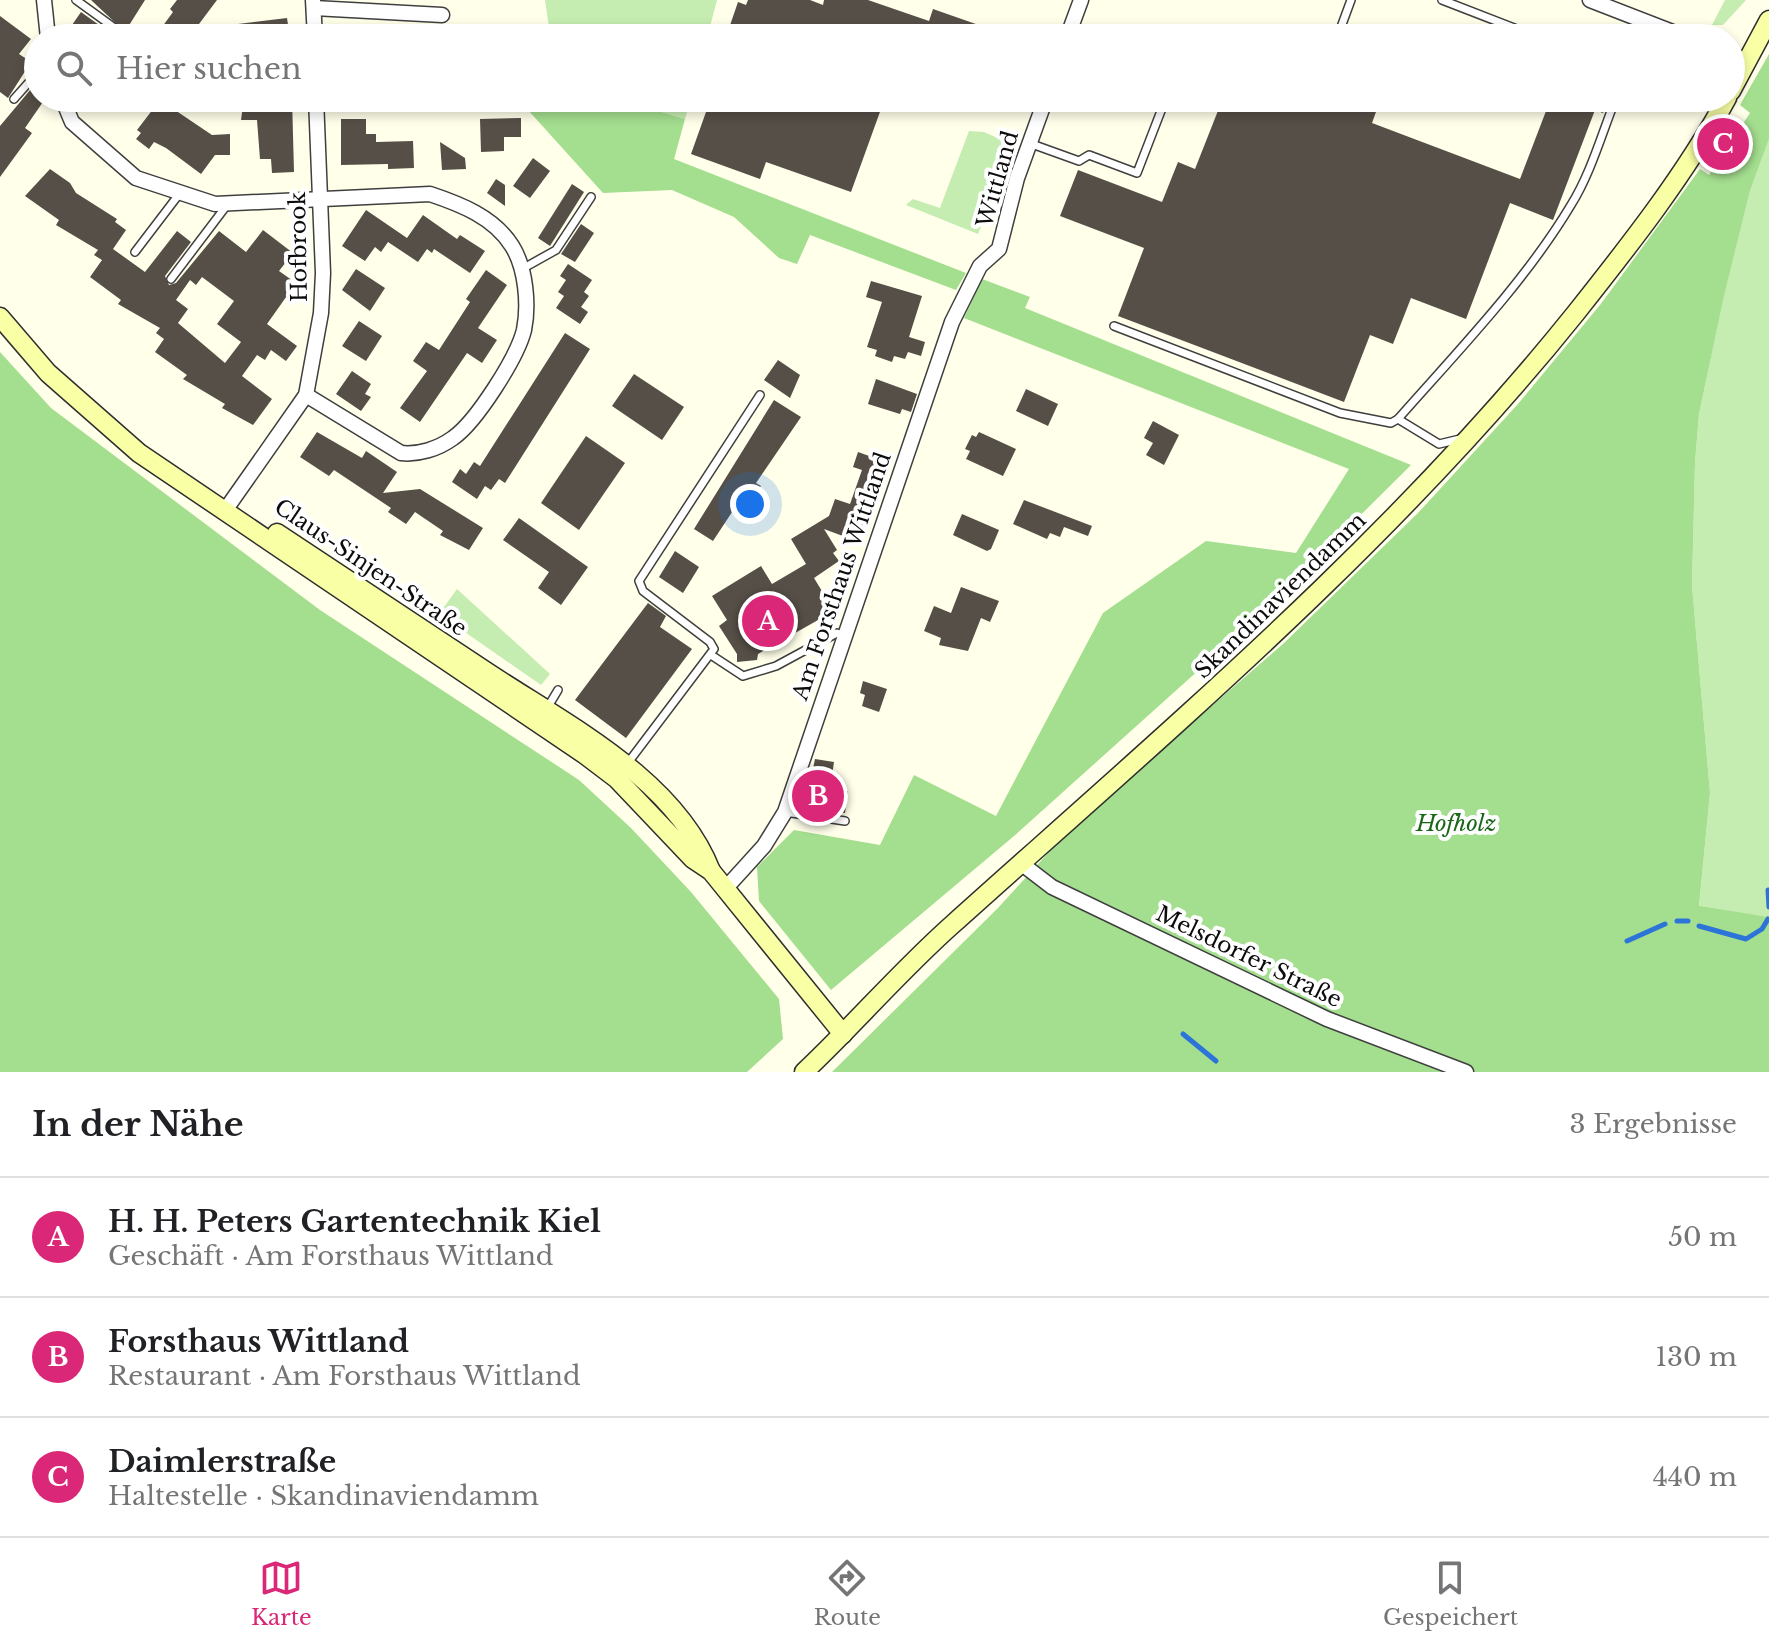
<!DOCTYPE html>
<html lang="de">
<head>
<meta charset="utf-8">
<style>
  :root { --surface:#fff; --page:#f6f6f6; --text:#202124; --muted:#757577; --line:#e0e0e0; --accent:#db2777 }
  body { margin:0; font-family:"Libre Baskerville",serif; background:var(--page); color:var(--text) }
  .you { position:absolute; left:750px; top:504px; width:28px; height:28px; margin:-20px; border:6px solid #fff; border-radius:50%; background:#1a73e8; box-shadow:0 0 0 12px #1a73e833 }
  .badge { display:grid; place-items:center; width:52px; height:52px; border-radius:50%; background:var(--accent); color:#fff; font-size:26px; font-weight:700 }
  .pin { position:absolute; translate:-50% -50%; border:4px solid #fff; box-shadow:0 2px 8px #0006 }
  .list { margin:0; padding:0; list-style:none }
  h2 { display:flex; justify-content:space-between; align-items:center; height:104px; margin:0; padding:0 32px; font-size:34px }
  h2 small { font-size:26px; font-weight:400; color:var(--muted) }
  .list li { display:grid; grid-template-columns:52px 1fr auto; gap:24px; align-items:center; box-sizing:border-box; height:120px; padding:0 32px; border-top:2px solid var(--line) }
  .list b { display:block; font-size:30px; white-space:nowrap }
  .list p { margin:0; font-size:26px; white-space:nowrap; color:var(--muted) }
  .list em { font-size:26px; font-style:normal; color:var(--muted) }
  .icon { flex:none; width:44px; height:44px; fill:none; stroke:currentColor; stroke-width:2; stroke-linecap:round; stroke-linejoin:round }
  .map { position:relative; flex:none; width:1769px; height:1072px; overflow:hidden }
  .search { position:absolute; background:var(--surface); box-shadow:0 4px 12px #0003; left:24px; right:24px; top:24px; height:88px; display:flex; align-items:center; gap:20px; box-sizing:border-box; padding:0 28px; border-radius:44px; color:var(--muted); font-size:30px }
  .sheet { height:464px; background:var(--surface) }
  nav { display:flex; justify-content:space-around; align-items:center; box-sizing:border-box; height:112px; border-top:2px solid var(--line); background:var(--surface); font-size:22px; color:var(--muted) }
  nav a { display:grid; justify-items:center; gap:4px }
  nav .on { color:var(--accent) }
  .map>svg:first-child { display:block }
  .green { fill:#c5ecb1 }
  .forest { fill:#a4de8f }
  .lines { fill:none; stroke-linecap:round; stroke-linejoin:round }
  .stream { stroke:#2c74d7; stroke-width:5 }
  .building { fill:#554f47; fill-rule:evenodd }
  .lane-casing { stroke:#3f3f3f; stroke-width:10 }
  .street-casing { stroke:#3f3f3f; stroke-width:17 }
  .secondary-casing { stroke:#2e2e2e; stroke-width:21 }
  .lane { stroke:#fff; stroke-width:7 }
  .street { stroke:#fff; stroke-width:14 }
  .secondary { stroke:#f9ffa5; stroke-width:18 }
  .labels { text-anchor:middle; stroke-width:8; stroke-linejoin:round; paint-order:stroke }
  .street-label { font-size:22px; fill:#0c0c0c; stroke:#fff }
  .park-label { font-size:22px; font-style:italic; fill:#1a6718; stroke:#fff }
</style>
</head>
<body>
<div class="map">
<svg width="1769" height="1072" viewBox="0 0 1769 1072">
  <rect width="100%" height="100%" fill="#ffffea"/>
  <g class="green">
    <polygon points="545,0 717,0 707,38 593,38 549,27"/>
    <polygon points="1725,0 1746,0 1723,25 1712,25"/>
    <polygon points="615,98 691,98 685,119"/>
    <polygon points="969,131 984,132 1011,144 978,234 906,205 913,199 940,208"/>
    <polygon points="1769,139 1769,917 1699,907 1710,793 1692,586 1695,463 1699,414 1724,295 1750,191"/>
    <polygon points="457,589 550,674 541,685 439,614"/>
  </g>
  <g class="forest">
    <polygon points="549,27 593,38 521,38 520,28"/>
    <polygon points="1769,54 1769,139 1750,191 1724,296 1699,414 1695,463 1692,586 1710,793 1699,906 1769,917 1769,1072 832,1072 998,908 1069,830 1284,643 1418,513 1518,404 1600,305 1700,169 1709,175 1750,113 1740,105"/>
    <polygon points="527,98 615,98 685,119 674,159 966,273 956,290 810,235 797,264 779,258 734,217 672,190 603,193 528,110"/>
    <polygon points="982,279 1030,297 1025,308 1411,465 1260,615 1014,836 831,990 759,901 757,867 794,830 880,845 914,775 996,816 1103,613 1206,541 1296,553 1349,469 964,318"/>
    <polygon points="0,352 51,408 320,610 579,780 631,828 691,892 779,999 783,1039 747,1072 0,1072"/>
  </g>
  <g class="lines">
    <g class="stream">
      <polyline points="1768,890 1769,907"/>
      <polyline points="1677,921 1688,921"/>
      <polyline points="1699,926 1746,939 1762,929 1768,919"/>
      <polyline points="1627,941 1665,924"/>
      <polyline points="1183,1034 1216,1061"/>
    </g>
  </g>
  <g class="building">
    <polygon points="91,0 145,0 121,38 88,38 72,25 81,12 113,35 119,35 122,29"/>
    <polygon points="177,0 217,0 196,28 209,38 154,38 173,12 170,9"/>
    <polygon points="748,0 810,0 823,5 824,0 868,0 929,21 933,9 1010,36 738,38 727,34 738,2 746,5"/>
    <polygon points="0,16 31,39 19,54 31,62 8,98 0,92"/>
    <polygon points="287,18 290,38 240,38 238,24"/>
    <polygon points="31,89 38,98 45,99 25,128 32,133 0,177 0,126"/>
    <polygon points="244,98 292,98 294,172 272,173 271,159 260,159 257,120 241,120"/>
    <polygon points="711,98 885,98 851,192 766,162 760,179 691,154"/>
    <polygon points="1223,98 1307,98 1332,108 1336,98 1381,98 1372,123 1520,179 1551,98 1609,98 1603,113 1595,110 1553,220 1510,203 1466,319 1411,298 1393,344 1370,335 1344,402 1118,316 1144,248 1060,216 1078,170 1162,202 1178,162 1195,169"/>
    <polygon points="160,100 212,135 230,134 230,155 215,155 201,174 166,148 154,142 149,149 136,139 141,133 137,130"/>
    <polygon points="521,118 521,137 504,137 504,151 481,152 480,119"/>
    <polygon points="341,119 366,119 366,134 376,134 376,142 413,141 414,168 388,169 388,164 341,165"/>
    <polygon points="440,142 465,158 466,169 442,170"/>
    <polygon points="533,158 550,171 530,198 513,186"/>
    <path d="M 50,169 L 70,183 L 76,193 L 117,219 L 115,222 L 126,230 L 113,249 L 145,272 L 177,231 L 191,242 L 165,276 L 169,285 L 176,283 L 219,231 L 246,252 L 263,230 L 293,253 L 279,271 L 296,283 L 267,324 L 297,346 L 286,361 L 271,350 L 265,360 L 257,355 L 242,376 L 272,399 L 253,425 L 222,408 L 225,404 L 183,379 L 187,375 L 155,352 L 164,339 L 156,333 L 160,328 L 118,304 L 121,300 L 90,277 L 102,260 L 94,255 L 98,250 L 56,225 L 59,220 L 25,196 ZM 202,277 L 234,301 L 217,324 L 241,342 L 225,363 L 178,323 L 188,309 L 176,300 L 190,280 L 196,285 Z"/>
    <polygon points="496,179 505,185 505,206 487,193"/>
    <polygon points="572,184 584,192 550,246 538,238"/>
    <polygon points="366,210 407,238 423,215 457,239 460,235 485,251 470,273 434,249 432,253 427,249 418,262 388,242 381,252 375,247 365,261 342,246"/>
    <polygon points="581,224 594,233 575,262 561,254"/>
    <polygon points="568,264 592,280 584,292 589,296 581,307 588,312 580,324 556,308 564,296 558,292 566,280 560,276"/>
    <polygon points="356,269 385,288 370,311 342,290"/>
    <polygon points="486,270 507,285 478,328 497,340 482,363 467,353 420,422 400,408 427,371 413,361 426,342 439,350 470,302 466,299"/>
    <polygon points="871,281 922,296 909,337 925,342 921,356 908,352 905,359 894,356 892,362 875,356 877,350 867,347 882,302 866,297"/>
    <polygon points="359,321 382,336 366,361 342,346"/>
    <polygon points="565,333 590,349 505,483 499,479 491,490 485,486 477,499 452,482 460,469 466,474 474,462 480,466"/>
    <polygon points="778,360 800,375 790,398 764,380"/>
    <polygon points="352,371 371,384 365,394 371,397 361,411 336,394"/>
    <polygon points="634,374 684,407 662,440 612,406"/>
    <polygon points="876,379 917,394 911,412 902,409 900,414 868,404"/>
    <polygon points="1026,389 1058,404 1048,426 1016,411"/>
    <polygon points="774,400 801,417 756,483 761,486 748,505 740,500 713,541 694,529"/>
    <polygon points="1153,421 1179,435 1164,465 1146,455 1153,443 1144,438"/>
    <polygon points="317,432 362,458 366,451 397,472 383,493 420,489 483,528 469,550 440,535 443,531 415,512 406,524 388,512 391,508 334,470 329,476 300,457"/>
    <polygon points="979,432 1016,449 1003,476 966,459 970,451 965,449 972,435 976,437"/>
    <polygon points="586,436 625,463 579,530 541,503"/>
    <polygon points="858,452 886,462 859,542 824,529 837,550 833,553 839,561 814,578 834,611 758,654 757,660 737,662 737,654 719,626 727,620 712,596 761,566 772,584 806,564 791,539 829,516 835,499 850,504 862,470 853,467"/>
    <polygon points="1024,500 1092,526 1088,536 1064,527 1060,537 1050,533 1047,539 1013,524"/>
    <polygon points="962,514 999,530 991,549 987,551 953,535"/>
    <polygon points="519,518 588,567 561,605 538,588 549,572 503,540"/>
    <polygon points="675,551 699,567 683,593 659,577"/>
    <polygon points="961,587 999,601 990,622 981,618 968,651 939,645 941,638 924,631 934,606 951,613"/>
    <polygon points="648,603 666,616 660,627 692,649 626,738 575,700"/>
    <polygon points="863,681 887,689 879,712 862,706 865,695 860,693"/>
    <polygon points="815,759 834,762 830,789 848,791 845,813 805,807"/>
  </g>
  <g class="lines">
    <defs>
      <g id="lane">
        <polyline points="76,0 116,29"/>
        <polyline points="1442,0 1540,38"/>
        <polyline points="1337,38 1351,0"/>
        <polyline points="14,99 38,72"/>
        <polyline points="1029,143 1079,161 1089,155 1137,173 1166,98"/>
        <polyline points="135,252 180,193"/>
        <polyline points="522,269 556,250 591,197"/>
        <polyline points="171,279 227,205"/>
        <path d="M 1114,326 L 1340,413 L 1391,423 L 1398,419 C 1457,352 1525,282 1571,205 C 1591,173 1602,133 1616,98"/>
        <polyline points="1398,419 1439,444 1460,439"/>
        <polyline points="711,655 743,676 776,666 837,633 846,636"/>
        <polyline points="546,710 558,690"/>
        <polyline points="627,764 714,649 710,642 643,591 639,581 760,395"/>
        <polyline points="785,812 845,821"/>
      </g>
      <g id="street">
        <polyline points="44,0 48,38"/>
        <polyline points="313,0 315,38"/>
        <polyline points="1590,0 1688,38"/>
        <polyline points="314,8 442,15"/>
        <polyline points="1067,38 1081,0"/>
        <polyline points="1731,54 1746,62"/>
        <path d="M 62,98 L 72,122 L 136,178 L 215,204 L 430,194 C 460,204 494,217 512,246 C 526,268 529,305 524,330 C 517,358 476,422 453,438 C 438,449 418,455 401,453 L 306,395"/>
        <polyline points="224,512 306,395 321,313 323,273 316,98"/>
        <polyline points="1022,864 1052,887 1327,1019 1466,1072"/>
        <polyline points="725,889 764,846 785,812 952,322 980,266 999,249 1017,178 1046,98"/>
      </g>
      <g id="secondary">
        <polyline points="1731,91 1769,20"/>
        <polyline points="0,317 48,373 139,453 584,754 617,779 693,859 711,871 843,1034"/>
        <path d="M 277,533 C 345,578 413,623 481,668 C 561,722 674,776 711,871"/>
        <path d="M 804,1072 C 855,1024 901,970 953,924 C 1170,729 1392,542 1575,314 C 1629,246 1685,175 1727,98"/>
      </g>
    </defs>
    <use href="#lane" class="lane-casing"/>
    <use href="#street" class="street-casing"/>
    <use href="#secondary" class="secondary-casing"/>
    <use href="#lane" class="lane"/>
    <use href="#street" class="street"/>
    <use href="#secondary" class="secondary"/>
  </g>
  <g class="labels">
    <g class="street-label">
      <text transform="translate(997 179) rotate(-74)" y="8">Wittland</text>
      <text transform="translate(298 247) rotate(-91)" y="8">Hofbrook</text>
      <text transform="translate(371 567) rotate(34)" y="8">Claus-Sinjen-Straße</text>
      <text transform="translate(841 576) rotate(-71)" y="8">Am Forsthaus Wittland</text>
      <text transform="translate(1280 595) rotate(-44)" y="8">Skandinaviendamm</text>
      <text transform="translate(1249 956) rotate(26)" y="8">Melsdorfer Straße</text>
    </g>
    <g class="park-label">
      <text x="1456" y="831">Hofholz</text>
    </g>
  </g>
</svg>
<div class="you"></div>
<div class="pin badge" style="left:768px;top:621px">A</div>
<div class="pin badge" style="left:818px;top:796px">B</div>
<div class="pin badge" style="left:1723px;top:144px">C</div>
<div class="search"><svg class="icon" aria-label="search" viewBox="0 0 24 24"><circle cx="10" cy="10" r="6"/><path d="M15 15l6 6"/></svg>Hier suchen</div>
</div>
<section class="sheet">
<h2>In der Nähe<small>3 Ergebnisse</small></h2>
<ul class="list">
<li><span class="badge">A</span><div><b>H. H. Peters Gartentechnik Kiel</b><p>Geschäft · Am Forsthaus Wittland</p></div><em>50 m</em></li>
<li><span class="badge">B</span><div><b>Forsthaus Wittland</b><p>Restaurant · Am Forsthaus Wittland</p></div><em>130 m</em></li>
<li><span class="badge">C</span><div><b>Daimlerstraße</b><p>Haltestelle · Skandinaviendamm</p></div><em>440 m</em></li>
</ul>
</section>
<nav>
<a class="on"><svg class="icon" aria-label="map" viewBox="0 0 24 24"><path d="M3 6l6-2 6 2 6-2v14l-6 2-6-2-6 2zM9 4v14M15 6v14"/></svg>Karte</a>
<a><svg class="icon" aria-label="directions" viewBox="0 0 24 24"><path d="M12 3l9 9-9 9-9-9zM9 14v-3h6M13 9l2 2-2 2"/></svg>Route</a>
<a><svg class="icon" aria-label="saved" viewBox="0 0 24 24"><path d="M7 4h10v16l-5-4-5 4z"/></svg>Gespeichert</a>
</nav>
</body>
</html>
